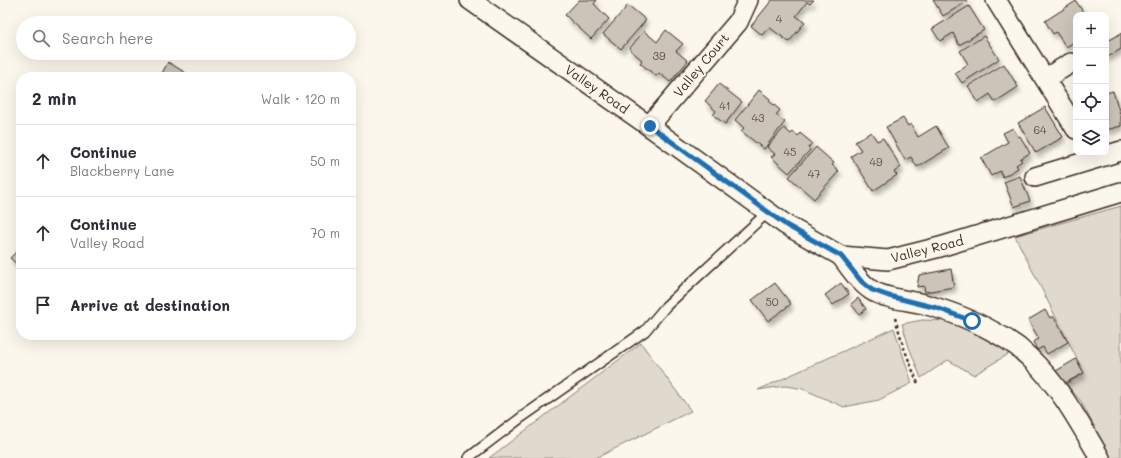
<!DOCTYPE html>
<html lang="en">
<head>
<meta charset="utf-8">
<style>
  :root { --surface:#fff; --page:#f7f7f7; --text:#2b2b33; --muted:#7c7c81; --line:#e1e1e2 }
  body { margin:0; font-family:Mali,sans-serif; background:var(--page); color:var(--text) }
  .controls { position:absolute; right:12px; top:12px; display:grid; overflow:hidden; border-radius:8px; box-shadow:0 4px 16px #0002 }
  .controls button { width:36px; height:36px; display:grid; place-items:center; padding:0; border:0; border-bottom:1px solid var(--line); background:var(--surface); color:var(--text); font:20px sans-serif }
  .stop { position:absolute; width:12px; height:12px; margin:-9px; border:3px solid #1f6fb2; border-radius:50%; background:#fff }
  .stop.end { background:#1f6fb2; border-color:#fff; box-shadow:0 1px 4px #0008 }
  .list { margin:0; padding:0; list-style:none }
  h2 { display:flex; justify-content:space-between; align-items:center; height:52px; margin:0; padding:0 16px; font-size:17px }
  h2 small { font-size:13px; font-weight:400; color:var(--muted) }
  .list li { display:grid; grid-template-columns:26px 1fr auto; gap:12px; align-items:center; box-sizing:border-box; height:72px; padding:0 16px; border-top:1px solid var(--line) }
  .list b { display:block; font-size:15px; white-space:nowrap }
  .list p { margin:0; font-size:13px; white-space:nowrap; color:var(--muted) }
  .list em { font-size:13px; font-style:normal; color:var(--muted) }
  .icon { flex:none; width:22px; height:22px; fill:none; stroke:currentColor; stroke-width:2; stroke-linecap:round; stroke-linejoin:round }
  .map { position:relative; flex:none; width:1121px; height:458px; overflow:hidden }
  .search { position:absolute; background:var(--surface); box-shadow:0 4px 16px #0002; left:16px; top:16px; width:340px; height:44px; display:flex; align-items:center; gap:10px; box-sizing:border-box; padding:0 14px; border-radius:22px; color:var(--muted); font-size:15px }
  .panel { position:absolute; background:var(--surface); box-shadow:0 4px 16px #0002; left:16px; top:72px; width:340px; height:268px; border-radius:16px }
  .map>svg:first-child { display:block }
  .green { fill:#dfd9ce; stroke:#8d8276 }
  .building { fill:#ccc4b9; stroke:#3b2a1e; filter:url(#shadow) }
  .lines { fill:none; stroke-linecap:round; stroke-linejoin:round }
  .lane-casing { stroke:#3b2a1e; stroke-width:12 }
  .street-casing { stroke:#3b2a1e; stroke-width:22 }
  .path { stroke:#3b2a1e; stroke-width:2.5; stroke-dasharray:3 3; stroke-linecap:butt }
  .lane { stroke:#fbf7ec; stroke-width:9 }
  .street { stroke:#fbf7ec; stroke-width:19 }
  .route { stroke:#1f6fb2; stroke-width:5 }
  .labels { text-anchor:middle; stroke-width:4; stroke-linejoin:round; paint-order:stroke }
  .number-label { font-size:11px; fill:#5f5045 }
  .street-label { font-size:13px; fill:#3b2a1e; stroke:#fbf7ec }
</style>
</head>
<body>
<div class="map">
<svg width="1121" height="458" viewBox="0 0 1121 458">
  <defs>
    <filter id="shadow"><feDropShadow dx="2.5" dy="4.5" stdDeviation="2" flood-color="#0004"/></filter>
  </defs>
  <rect width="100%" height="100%" fill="#fbf7ec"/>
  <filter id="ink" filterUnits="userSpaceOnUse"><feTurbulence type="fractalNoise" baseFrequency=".025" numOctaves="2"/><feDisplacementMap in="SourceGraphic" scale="8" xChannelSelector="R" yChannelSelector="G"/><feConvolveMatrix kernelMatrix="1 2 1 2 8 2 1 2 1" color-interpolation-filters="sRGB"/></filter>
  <g filter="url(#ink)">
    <g class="green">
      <polygon points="1121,206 1121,458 1111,458 1080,400 1066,384 1084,373 1015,236"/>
      <polygon points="922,320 952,321 1010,353 974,375 948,360 921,378 909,347 902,324"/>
      <polygon points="894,328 912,383 879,400 844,407 803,389 793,387 784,386 758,390"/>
      <polygon points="641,343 691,411 596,458 489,458"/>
    </g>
    <g class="building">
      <polygon points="579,0 597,0 594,4 609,19 591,39 565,15"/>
      <polygon points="772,0 814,0 810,4 807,2 796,16 805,22 789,42 769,27 762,35 751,26"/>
      <polygon points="933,0 967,0 968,1 943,16"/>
      <polygon points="1076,1 1085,15 1076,15 1076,41 1066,47 1056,32 1053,34 1045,21"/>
      <polygon points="628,5 646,20 621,49 603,34"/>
      <polygon points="969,6 984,30 959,45 953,33 940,41 932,29"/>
      <polygon points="666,30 683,44 676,51 688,61 670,82 659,73 656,76 640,63 642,60 629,49 644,31 657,42"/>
      <polygon points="1106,33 1110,40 1121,33 1121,49 1106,58"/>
      <polygon points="984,36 999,59 962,83 955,73 968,64 960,51"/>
      <polygon points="168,62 189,75 188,77 160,77"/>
      <polygon points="1004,64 1018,87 995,102 990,94 978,102 968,86"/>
      <polygon points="719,84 742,102 725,124 713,115 716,111 705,101"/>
      <polygon points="759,90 770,99 769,101 780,110 776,115 785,122 764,149 741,131 744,128 735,120"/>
      <polygon points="1113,91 1121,117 1121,126 1106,130 1106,93"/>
      <polygon points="1045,107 1063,137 1036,153 1018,123"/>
      <polygon points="903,118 908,126 911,124 918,137 936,126 949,148 917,167 911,157 905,160 886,127"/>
      <polygon points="784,128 791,134 793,132 798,136 800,133 812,143 808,148 810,150 789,173 771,157 775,154 767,147"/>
      <polygon points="1013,128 1018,137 1020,136 1030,153 1020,159 1022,161 1016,165 1018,168 1003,177 1000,171 991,176 981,158 1008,142 1003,133"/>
      <polygon points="871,132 877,141 883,138 901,167 894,172 897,175 873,191 851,156 861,150 855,142"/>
      <polygon points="816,147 834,163 832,165 839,171 814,199 789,177"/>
      <polygon points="1020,176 1030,201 1014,207 1004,182"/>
      <polygon points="21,247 21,268 10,258"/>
      <polygon points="951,269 954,287 925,292 924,286 917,287 919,275"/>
      <polygon points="775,283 791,304 768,321 752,300"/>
      <polygon points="841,283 849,294 833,305 825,295"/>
      <polygon points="858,298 866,309 859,314 851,304"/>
      <polygon points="1045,310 1050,318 1053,316 1068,342 1047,354 1043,347 1037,350 1033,342 1039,339 1028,320"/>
      <polygon points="1076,359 1084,373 1063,384 1056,371"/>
    </g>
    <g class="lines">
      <defs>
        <polyline id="lane" points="468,458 522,417 645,331 666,306 768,212"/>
        <g id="street">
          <polyline points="470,0 649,126 786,225 841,256 888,260 940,247 1121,192"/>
          <polyline points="996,0 1076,129"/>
          <polyline points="1046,78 1071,63"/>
          <polyline points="649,126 738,22 748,0"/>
          <polyline points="1035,177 1121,151"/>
          <path d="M 841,256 C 850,268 859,282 871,290 C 885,299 908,300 924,304 C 956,313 988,326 1015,345 C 1020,348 1024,353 1029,357 C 1059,385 1079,422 1100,458"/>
        </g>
      </defs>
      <use href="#lane" class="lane-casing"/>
      <use href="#street" class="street-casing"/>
      <polyline class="path" points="895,318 904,348 918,384"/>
      <use href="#lane" class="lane"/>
      <use href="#street" class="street"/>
    </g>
  </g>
  <g class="lines" filter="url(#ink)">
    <polyline class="route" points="650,126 786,225 841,256 861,281 872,290 889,296 937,308 972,321"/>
  </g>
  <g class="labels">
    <g class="number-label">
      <text x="779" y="23">4</text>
      <text x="659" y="60">39</text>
      <text x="725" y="110">41</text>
      <text x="758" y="122">43</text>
      <text x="1040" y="134">64</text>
      <text x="790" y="156">45</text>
      <text x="876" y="166">49</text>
      <text x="814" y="178">47</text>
      <text x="772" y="306">50</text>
    </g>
    <g class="street-label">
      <text transform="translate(701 65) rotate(-50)" y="5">Valley Court</text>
      <text transform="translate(597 89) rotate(35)" y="5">Valley Road</text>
      <text transform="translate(927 249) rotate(-14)" y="5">Valley Road</text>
    </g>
  </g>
</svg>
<div class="controls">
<button>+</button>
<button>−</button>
<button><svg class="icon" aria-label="locate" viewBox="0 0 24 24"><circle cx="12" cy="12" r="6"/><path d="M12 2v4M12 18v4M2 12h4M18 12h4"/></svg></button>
<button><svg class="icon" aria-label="layers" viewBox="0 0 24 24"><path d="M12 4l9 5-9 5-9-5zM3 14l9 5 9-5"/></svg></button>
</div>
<div class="stop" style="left:972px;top:321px"></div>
<div class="stop end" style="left:650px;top:126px"></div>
<div class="search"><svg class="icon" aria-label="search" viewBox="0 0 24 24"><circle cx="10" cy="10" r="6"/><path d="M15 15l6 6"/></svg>Search here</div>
<section class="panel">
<h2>2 min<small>Walk · 120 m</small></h2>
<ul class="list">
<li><svg class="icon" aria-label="ahead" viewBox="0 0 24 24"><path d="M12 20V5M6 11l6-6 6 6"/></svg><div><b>Continue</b><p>Blackberry Lane</p></div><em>50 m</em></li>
<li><svg class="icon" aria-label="ahead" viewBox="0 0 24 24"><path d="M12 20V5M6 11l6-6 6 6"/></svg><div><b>Continue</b><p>Valley Road</p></div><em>70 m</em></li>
<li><svg class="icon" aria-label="arrive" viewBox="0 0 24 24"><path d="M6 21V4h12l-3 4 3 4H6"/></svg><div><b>Arrive at destination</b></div></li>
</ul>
</section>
</div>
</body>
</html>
